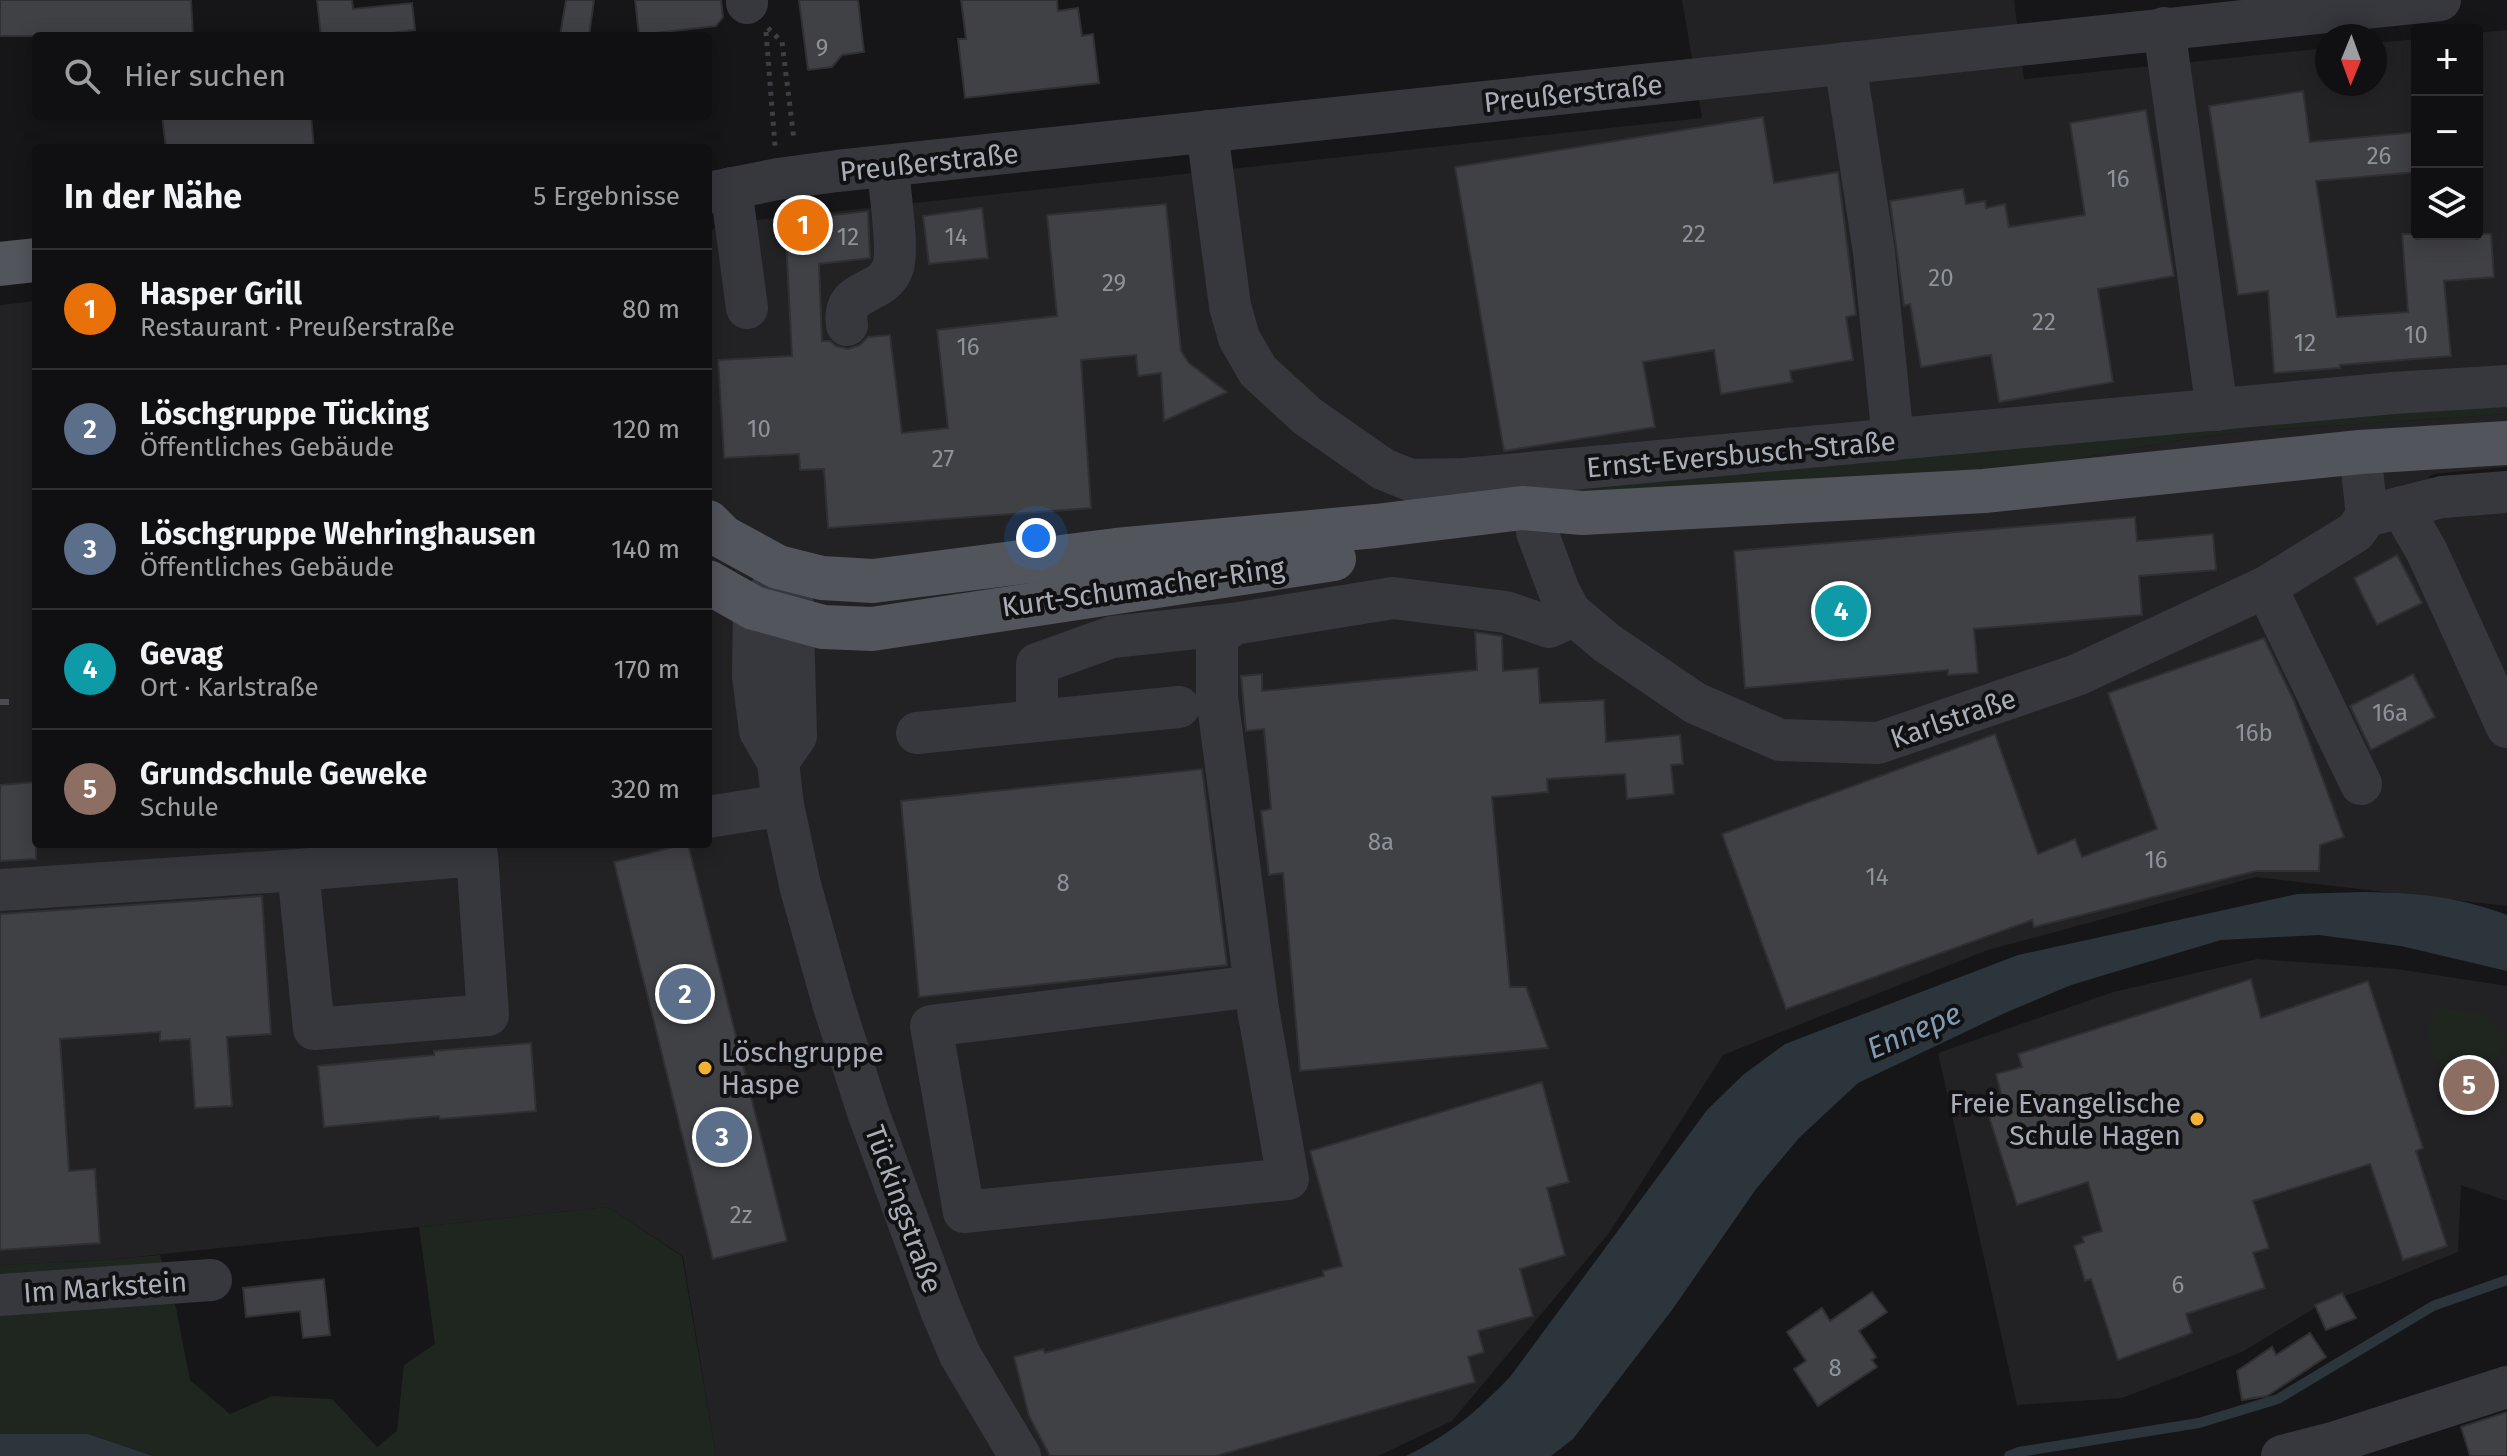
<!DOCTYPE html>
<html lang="de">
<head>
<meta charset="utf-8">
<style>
  :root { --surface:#101012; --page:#19191b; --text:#f1f3f6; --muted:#9c9d9f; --line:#303032; --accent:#2563eb }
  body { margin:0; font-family:"Fira Sans",sans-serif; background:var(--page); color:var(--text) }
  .controls { position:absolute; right:24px; top:24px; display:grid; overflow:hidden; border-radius:8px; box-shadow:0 4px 20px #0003 }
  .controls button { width:72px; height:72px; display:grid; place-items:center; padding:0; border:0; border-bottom:2px solid var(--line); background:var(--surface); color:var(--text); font:40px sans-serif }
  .compass { position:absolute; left:2315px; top:24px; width:72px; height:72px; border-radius:50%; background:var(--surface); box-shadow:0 4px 20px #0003; rotate:181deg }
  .you { position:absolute; left:1036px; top:538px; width:28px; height:28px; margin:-20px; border:6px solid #fff; border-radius:50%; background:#1a73e8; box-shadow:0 0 0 12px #1a73e833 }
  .badge { display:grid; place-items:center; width:52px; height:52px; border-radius:50%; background:var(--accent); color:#fff; font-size:26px; font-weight:700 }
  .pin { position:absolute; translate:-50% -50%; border:4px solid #fff; box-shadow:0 2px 8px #0006 }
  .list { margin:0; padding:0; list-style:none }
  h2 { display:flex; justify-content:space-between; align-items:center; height:104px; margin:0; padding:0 32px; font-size:34px }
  h2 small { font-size:26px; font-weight:400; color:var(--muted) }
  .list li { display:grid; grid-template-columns:52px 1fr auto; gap:24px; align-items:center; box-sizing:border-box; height:120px; padding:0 32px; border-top:2px solid var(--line) }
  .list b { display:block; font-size:30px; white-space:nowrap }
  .list p { margin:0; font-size:26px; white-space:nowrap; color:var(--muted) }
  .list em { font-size:26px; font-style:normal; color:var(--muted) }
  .icon { flex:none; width:44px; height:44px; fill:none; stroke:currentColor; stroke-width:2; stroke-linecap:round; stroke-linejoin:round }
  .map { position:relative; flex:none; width:2507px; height:1456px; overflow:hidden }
  .search { position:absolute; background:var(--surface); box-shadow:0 4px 20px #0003; left:32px; top:32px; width:680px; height:88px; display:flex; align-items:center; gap:20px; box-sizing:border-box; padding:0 28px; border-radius:8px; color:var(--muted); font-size:30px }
  .panel { position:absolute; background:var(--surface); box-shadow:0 4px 20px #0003; left:32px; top:144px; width:680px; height:704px; border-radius:8px }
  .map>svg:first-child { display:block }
  .built { fill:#222225; fill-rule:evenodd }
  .green { fill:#1e261f }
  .water { fill:#2c353c }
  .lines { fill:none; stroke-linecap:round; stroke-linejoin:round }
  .stream { stroke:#2c353c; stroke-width:10 }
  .building { fill:#404145; stroke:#303034; stroke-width:2 }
  .path { stroke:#3d3f44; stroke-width:5; stroke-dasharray:4 6; stroke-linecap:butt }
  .minor { stroke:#37383d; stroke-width:42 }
  .major { stroke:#53555c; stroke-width:44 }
  .rail { stroke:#4a4c52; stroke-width:6; stroke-dasharray:10 8; stroke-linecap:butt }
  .poi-dot { fill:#f2b134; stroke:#111113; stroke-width:3 }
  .labels { text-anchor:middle; stroke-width:8; stroke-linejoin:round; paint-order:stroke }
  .number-label { font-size:24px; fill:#8e929b }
  .street-label { font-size:28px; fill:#a8adb8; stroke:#111113 }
  .poi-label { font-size:28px; fill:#a8adb8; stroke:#111113; text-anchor:start }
  .water-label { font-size:30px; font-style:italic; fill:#7f9bb3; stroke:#111113 }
</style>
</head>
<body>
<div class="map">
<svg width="2507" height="1456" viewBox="0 0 2507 1456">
  <rect width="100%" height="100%" fill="#161618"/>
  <g class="built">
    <path d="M 1682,0 L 2014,0 L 2024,79 L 2327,48 L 2327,84 L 2375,84 L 2375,43 L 2417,39 L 2417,234 L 2477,234 L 2477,33 L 2507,30 L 2507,399 L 2272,430 L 2507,414 L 2507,467 L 2433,474 L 2428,478 L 2507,481 L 2507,906 L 2256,877 L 1985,951 L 1723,1055 L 1609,1233 L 1452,1421 L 1378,1456 L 716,1456 L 683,1256 L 608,1207 L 107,1260 L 0,1265 L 0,305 L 36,301 L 36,844 L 708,844 L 708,560 L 712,563 L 708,544 L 708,233 L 720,224 L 1702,118 ZM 2244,432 L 2185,439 L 2020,469 L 1482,497 Z"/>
    <polygon points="2257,959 2397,969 2507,986 2507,1201 2461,1185 2458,1252 2381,1283 2320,1305 2242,1352 2122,1398 2017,1405 1938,1053 2113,992"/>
  </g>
  <g class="green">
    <polygon points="2507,399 2507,414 2271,430 2269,418"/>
    <polygon points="2243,419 2244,432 2185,439 2020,469 1481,498"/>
    <path d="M 2437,1007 L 2484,1014 L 2507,1042 L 2485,1075 L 2474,1077 L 2442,1070 C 2429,1045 2420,1034 2437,1007 Z"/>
    <polygon points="608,1207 682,1256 716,1456 153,1456 88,1434 0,1434 0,1265 107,1260 160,1255 176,1308 190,1380 230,1414 272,1396 332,1399 377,1447 397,1431 404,1365 435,1344 419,1227"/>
  </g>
  <g class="water">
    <path d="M 2364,892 C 2418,893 2456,896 2507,915 L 2507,971 L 2401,946 L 2319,935 L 2221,940 L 2071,985 L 2005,1013 L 1858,1083 L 1799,1138 L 1756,1189 L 1672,1310 L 1573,1439 L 1551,1456 L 1406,1456 C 1450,1435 1477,1411 1510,1377 L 1707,1110 L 1743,1075 L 1785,1044 L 2018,955 L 2297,894 Z"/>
    <polygon points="0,1434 88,1434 153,1456 0,1456"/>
  </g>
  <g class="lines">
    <polyline class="stream" points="2009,1456 2019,1452 2199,1423 2278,1399 2433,1306 2507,1280"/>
  </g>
  <g class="building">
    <polygon points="0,0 191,0 193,36 0,36"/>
    <polygon points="317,0 352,0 353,9 412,3 415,30 367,36 321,36"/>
    <polygon points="566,0 594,0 589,36 560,36"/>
    <polygon points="635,0 721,0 723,17 716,26 639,35"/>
    <polygon points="799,0 858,0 864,52 842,55 832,67 808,70"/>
    <polygon points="961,0 1057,0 1058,11 1078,8 1082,36 1093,34 1099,83 965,98 958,39 966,39"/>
    <polygon points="2303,91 2310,142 2417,132 2417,172 2316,181 2337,317 2408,312 2402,234 2491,234 2494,277 2444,281 2451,356 2340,365 2340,368 2274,373 2268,291 2238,295 2209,106"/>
    <polygon points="2146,110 2174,276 2098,289 2113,382 1999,402 1991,355 1921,367 1910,304 1904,306 1890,201 1963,189 1966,204 1985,201 1986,208 2005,204 2009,227 2085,215 2070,123"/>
    <polygon points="162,116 311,116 314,148 166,148"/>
    <polygon points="1763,117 1774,183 1838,172 1856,315 1846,317 1853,360 1790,371 1792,382 1721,394 1714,350 1643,362 1655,427 1504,451 1455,167"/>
    <polygon points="1166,204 1181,351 1189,363 1227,392 1164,421 1161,373 1138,376 1136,355 1081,360 1091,508 828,528 824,469 800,470 799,454 724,458 718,360 792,356 785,221 868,211 870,258 819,264 822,341 830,341 836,346 848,349 860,345 868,337 890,335 902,433 948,428 937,330 1057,316 1047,215"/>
    <polygon points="982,208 988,258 929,264 923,216"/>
    <polygon points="2135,517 2137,541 2213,534 2216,570 2139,576 2142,615 1974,629 1978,673 1948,675 1948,670 1745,688 1734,551"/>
    <polygon points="2397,555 2422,603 2377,625 2354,578"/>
    <polygon points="1475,632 1502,636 1503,671 1538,668 1540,703 1604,700 1606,742 1680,735 1683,764 1671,765 1674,794 1627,799 1625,774 1547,779 1548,792 1492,797 1510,987 1526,987 1548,1048 1300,1071 1283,873 1269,875 1261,811 1271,809 1264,729 1246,731 1241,676 1262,674 1262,691 1477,670"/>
    <polygon points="2264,638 2294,701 2344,837 2320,845 2319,871 2256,871 2034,927 2032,920 1786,1009 1722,834 1995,734 2038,854 2075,839 2082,857 2157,829 2108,693"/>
    <polygon points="2413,674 2435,717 2371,750 2350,706"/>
    <polygon points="1202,769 1227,965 919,997 901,801"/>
    <polygon points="36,782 36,859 0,861 0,785"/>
    <polygon points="685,844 688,844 787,1241 713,1259 614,862"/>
    <polygon points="262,896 271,1034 227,1037 232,1106 195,1108 190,1039 160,1041 160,1032 60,1039 69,1171 95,1169 100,1243 0,1250 0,914"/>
    <polygon points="2251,979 2261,1018 2368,981 2423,1148 2416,1151 2447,1246 2403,1260 2370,1164 2253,1201 2269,1248 2253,1253 2265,1288 2186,1314 2192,1333 2118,1360 2091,1279 2085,1281 2074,1246 2084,1242 2082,1237 2102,1231 2088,1182 2017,1205 1986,1107 2003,1102 1996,1074 2022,1067 2018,1054"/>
    <polygon points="531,1043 536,1111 440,1119 439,1116 324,1127 318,1066 434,1055 434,1051"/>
    <polygon points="1542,1082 1569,1182 1547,1188 1565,1255 1520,1269 1533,1316 1478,1331 1484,1352 1468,1357 1475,1382 1216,1456 1050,1456 1029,1416 1014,1357 1043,1349 1045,1353 1324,1276 1323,1271 1342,1266 1310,1151"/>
    <polygon points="324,1279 330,1335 303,1338 300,1311 246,1317 243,1288"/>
    <polygon points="1872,1292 1887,1312 1859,1331 1876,1357 1872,1360 1877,1367 1818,1406 1794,1369 1806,1361 1787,1332 1822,1308 1830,1321"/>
    <polygon points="2342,1293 2356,1318 2326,1330 2315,1305"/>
    <polygon points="2310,1333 2326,1357 2267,1396 2242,1400 2237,1371 2272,1347 2276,1355"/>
    <polygon points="2507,1412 2507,1456 2470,1456 2461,1427"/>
  </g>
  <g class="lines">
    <g class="path">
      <polyline points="768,28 782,42 794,140"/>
      <polyline points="766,32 775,146"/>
    </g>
    <g class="minor">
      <polyline points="747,0 747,3"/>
      <polyline points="2164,28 2217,410"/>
      <polyline points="1845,63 1874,252 1893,440"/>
      <polyline points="1207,131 1230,306 1239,338 1258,371 1307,416 1383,469 1410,480 1464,479 2393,393 2507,386"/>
      <polyline points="731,188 747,308"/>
      <polyline points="708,193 778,179 837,171 2440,0"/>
      <path d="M 847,325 C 841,285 883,298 893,267 C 899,247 889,189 888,166"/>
      <polyline points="2360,452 2367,516"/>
      <polyline points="2401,507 2427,552 2507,727"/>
      <polyline points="1537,532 1559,591 1570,612 1607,643 1695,703 1780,740 1878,743 2077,675 2266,587 2355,532 2367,516 2442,497 2507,492"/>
      <polyline points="780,583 754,608 753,676 760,731 778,762 783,805 800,885 833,1003 868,1112 941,1310 960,1355 1020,1456"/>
      <polyline points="2266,587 2361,784"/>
      <polyline points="1037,721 1179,707"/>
      <polyline points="917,733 1037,721 1037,664 1112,637 1233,624"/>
      <polyline points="778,762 796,736 792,585"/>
      <polyline points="708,817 783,805"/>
      <polyline points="0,890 298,870 477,855 488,1015 314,1029 298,870"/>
      <polyline points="1255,986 931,1026 964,1212 1288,1179 1258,1009 1217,697 1217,638 1233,624 1393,598 1506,612 1549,627 1560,622 1570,612"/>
      <polyline points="0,1295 211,1280"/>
      <polyline points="2282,1456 2336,1442 2507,1387"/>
    </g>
    <g class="major">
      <polyline points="0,264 36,260"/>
      <polyline points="708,522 723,537 778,567 822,578 873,581 1116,550 1376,526 1522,508 1583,513 1984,491 2360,452 2507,443"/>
      <polyline points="708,582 754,608 823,627 872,629 1334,559"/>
    </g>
    <polyline class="rail" points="0,702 9,702"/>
  </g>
  <g class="poi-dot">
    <circle cx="705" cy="1068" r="8"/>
    <circle cx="2197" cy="1119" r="8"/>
  </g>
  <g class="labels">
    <g class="number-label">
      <text x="822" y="56">9</text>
      <text x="2379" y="164">26</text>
      <text x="2118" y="187">16</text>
      <text x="1694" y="242">22</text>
      <text x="848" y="245">12</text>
      <text x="956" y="245">14</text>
      <text x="1941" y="286">20</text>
      <text x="1114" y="291">29</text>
      <text x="2044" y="330">22</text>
      <text x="2416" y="343">10</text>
      <text x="2305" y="351">12</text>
      <text x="968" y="355">16</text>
      <text x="759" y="437">10</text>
      <text x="943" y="467">27</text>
      <text x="2390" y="721">16a</text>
      <text x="2254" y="741">16b</text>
      <text x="1381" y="850">8a</text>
      <text x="2156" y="868">16</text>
      <text x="1877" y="885">14</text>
      <text x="1063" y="891">8</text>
      <text x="741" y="1223">2z</text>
      <text x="2178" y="1293">6</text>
      <text x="1835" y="1376">8</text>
    </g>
    <g class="street-label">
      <text transform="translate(1573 93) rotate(-6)" y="10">Preußerstraße</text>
      <text transform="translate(929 162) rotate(-6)" y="10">Preußerstraße</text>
      <text transform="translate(1741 454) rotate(-5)" y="10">Ernst-Eversbusch-Straße</text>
      <text transform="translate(1143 587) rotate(-8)" y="10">Kurt-Schumacher-Ring</text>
      <text transform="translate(1953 718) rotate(-19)" y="10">Karlstraße</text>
      <text transform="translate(904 1209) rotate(70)" y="10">Tückingstraße</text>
      <text transform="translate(105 1287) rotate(-4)" y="10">Im Markstein</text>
    </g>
    <g class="poi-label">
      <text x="721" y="1062">Löschgruppe<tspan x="721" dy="32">Haspe</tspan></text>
      <text x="2181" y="1113" text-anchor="end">Freie Evangelische<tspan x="2181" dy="32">Schule Hagen</tspan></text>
    </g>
    <g class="water-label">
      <text transform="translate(1914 1031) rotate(-23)" y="10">Ennepe</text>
    </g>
  </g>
</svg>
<div class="controls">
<button>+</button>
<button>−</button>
<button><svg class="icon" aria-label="layers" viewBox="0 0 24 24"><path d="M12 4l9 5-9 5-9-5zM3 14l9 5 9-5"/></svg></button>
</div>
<svg class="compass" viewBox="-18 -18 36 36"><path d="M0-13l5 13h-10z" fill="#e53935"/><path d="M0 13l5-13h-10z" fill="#9c9d9f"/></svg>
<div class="you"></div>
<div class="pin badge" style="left:803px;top:225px;background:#e8710a">1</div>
<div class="pin badge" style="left:685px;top:994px;background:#5c6f8a">2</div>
<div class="pin badge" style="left:722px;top:1137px;background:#5c6f8a">3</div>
<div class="pin badge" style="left:1841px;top:611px;background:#0f9aa8">4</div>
<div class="pin badge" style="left:2469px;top:1085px;background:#8d6e63">5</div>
<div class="search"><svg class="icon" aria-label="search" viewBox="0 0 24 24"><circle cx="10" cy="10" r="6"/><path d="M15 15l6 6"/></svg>Hier suchen</div>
<section class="panel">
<h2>In der Nähe<small>5 Ergebnisse</small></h2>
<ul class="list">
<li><span class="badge" style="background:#e8710a">1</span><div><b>Hasper Grill</b><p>Restaurant · Preußerstraße</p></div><em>80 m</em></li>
<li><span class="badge" style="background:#5c6f8a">2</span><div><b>Löschgruppe Tücking</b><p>Öffentliches Gebäude</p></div><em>120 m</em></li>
<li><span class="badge" style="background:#5c6f8a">3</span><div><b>Löschgruppe Wehringhausen</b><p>Öffentliches Gebäude</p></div><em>140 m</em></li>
<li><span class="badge" style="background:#0f9aa8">4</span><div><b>Gevag</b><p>Ort · Karlstraße</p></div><em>170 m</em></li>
<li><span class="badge" style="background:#8d6e63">5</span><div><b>Grundschule Geweke</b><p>Schule</p></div><em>320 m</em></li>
</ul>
</section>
</div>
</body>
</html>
